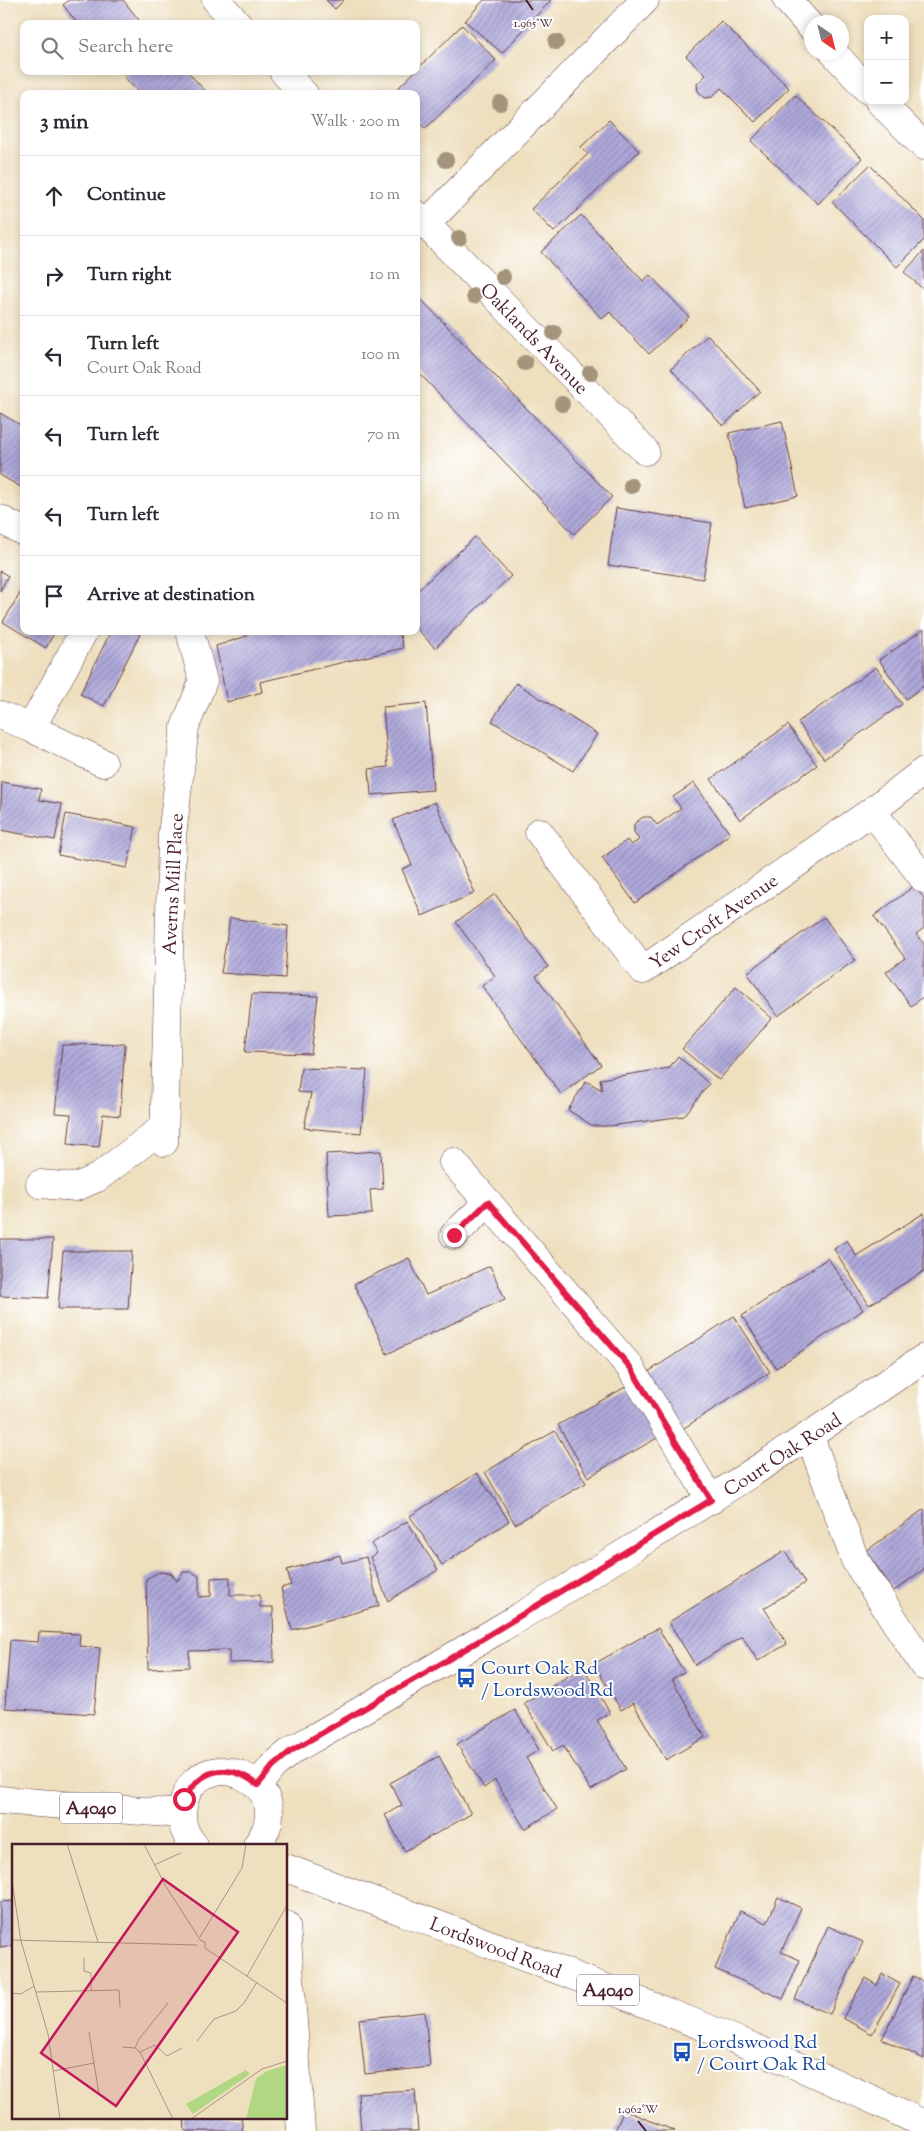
<!DOCTYPE html>
<html lang="en">
<head>
<meta charset="utf-8">
<style>
  :root { --surface:#fff; --page:#f7f7f7; --text:#2b2b33; --muted:#7c7c81; --line:#e1e1e2 }
  body { margin:0; font-family:"Sorts Mill Goudy",serif; background:var(--page); color:var(--text) }
  .controls { position:absolute; right:15px; top:15px; display:grid; overflow:hidden; border-radius:10px; box-shadow:0 2px 8px #0003 }
  .controls button { width:45px; height:45px; display:grid; place-items:center; padding:0; border:0; border-bottom:1px solid var(--line); background:var(--surface); color:var(--text); font:25px sans-serif }
  .compass { position:absolute; left:804px; top:15px; width:45px; height:45px; border-radius:50%; background:var(--surface); box-shadow:0 2px 8px #0003; rotate:145deg }
  .stop { position:absolute; width:15px; height:15px; margin:-11px; border:4px solid #e11d48; border-radius:50%; background:#fff }
  .stop.end { background:#e11d48; border-color:#fff; box-shadow:0 1px 5px #0008 }
  .list { margin:0; padding:0; list-style:none }
  h2 { display:flex; justify-content:space-between; align-items:center; height:65px; margin:0; padding:0 20px; font-size:21px }
  h2 small { font-size:16px; font-weight:400; color:var(--muted) }
  .list li { display:grid; grid-template-columns:32px 1fr auto; gap:15px; align-items:center; box-sizing:border-box; height:80px; padding:0 20px; border-top:1px solid var(--line) }
  .list b { display:block; font-size:19px; white-space:nowrap }
  .list p { margin:0; font-size:16px; white-space:nowrap; color:var(--muted) }
  .list em { font-size:16px; font-style:normal; color:var(--muted) }
  .icon { flex:none; width:28px; height:28px; fill:none; stroke:currentColor; stroke-width:2; stroke-linecap:round; stroke-linejoin:round }
  .map { position:relative; flex:none; width:924px; height:2131px; overflow:hidden }
  .search { position:absolute; background:var(--surface); box-shadow:0 2px 8px #0003; left:20px; top:20px; width:400px; height:55px; display:flex; align-items:center; gap:12px; box-sizing:border-box; padding:0 18px; border-radius:10px; color:var(--muted); font-size:19px }
  .panel { position:absolute; background:var(--surface); box-shadow:0 2px 8px #0003; left:20px; top:90px; width:400px; height:545px; border-radius:10px }
  .map>svg:first-child { display:block }
  .building { fill:url(#building-hatch) }
  .lines { fill:none; stroke-linecap:round; stroke-linejoin:round }
  .minor-casing { stroke:#633c41; stroke-width:29 }
  .major-casing { stroke:#633c41; stroke-width:29 }
  .minor { stroke:#fff; stroke-width:28 }
  .major { stroke:#fff; stroke-width:28 }
  .tree { fill:#a5947b }
  .route { stroke:#e11d48; stroke-width:6 }
  .ticks { fill:none; stroke:#4a1f2b; stroke-width:2 }
  .labels { text-anchor:middle; stroke-width:4; stroke-linejoin:round; paint-order:stroke }
  .shield { fill:#fff; stroke:#80626b; stroke-width:1 }
  .shield-label { font-size:18px; font-weight:bold; fill:#4a1f2b }
  .street-label { font-size:19px; fill:#4a1f2b; stroke:#fff }
  .transit-label { font-size:19px; fill:#164399; stroke:#fff; text-anchor:start }
  .inset-road { fill:none; stroke:#ac9283; stroke-width:1 }
  .view { fill:#c2185b; fill-opacity:0.15; stroke:#c2185b; stroke-width:2.5 }
  .inset-edge { fill:none; stroke:#4a1f2b; stroke-width:2.5 }
  .ticks-label { font-size:12px; text-anchor:middle; fill:#4a1f2b; stroke:#fff; stroke-width:4; stroke-linejoin:round; paint-order:stroke }
</style>
</head>
<body>
<div class="map">
<svg width="924" height="2131" viewBox="0 0 924 2131">
  <defs>
    <pattern id="building-hatch" width="6" height="6" patternUnits="userSpaceOnUse" patternTransform="scale(1.25)"><rect width="6" height="6" fill="#afa9db"/><path d="M-1 1l2-2M0 6l6-6M5 7l2-2" fill="none" stroke="#9089b2"/></pattern>
  </defs>
  <rect width="100%" height="100%" fill="#fff"/>
  <filter id="ink" filterUnits="userSpaceOnUse"><feTurbulence type="fractalNoise" baseFrequency=".02" numOctaves="2"/><feDisplacementMap in="SourceGraphic" scale="10" xChannelSelector="R" yChannelSelector="G"/><feConvolveMatrix kernelMatrix="1 2 1 2 8 2 1 2 1" color-interpolation-filters="sRGB"/></filter>
  <filter id="wash" filterUnits="userSpaceOnUse"><feTurbulence type="fractalNoise" baseFrequency=".0096" numOctaves="4" result="noise"/><feDisplacementMap in="SourceGraphic" scale="20" xChannelSelector="R" yChannelSelector="G"/><feGaussianBlur stdDeviation="1.12" result="paint"/><feColorMatrix in="noise" values="0 0 0 0 0 0 0 0 0 0 0 0 0 0 0 0 0 1.4 0 .05"/><feComposite in="paint" operator="in"/></filter>
  <g filter="url(#wash)">
    <rect width="100%" height="100%" fill="#eedfbe"/>
    <g id="blocks">
      <g class="building">
        <polygon points="69,0 123,0 142,24 78,24 63,5"/>
        <polygon points="326,0 344,0 335,9"/>
        <polygon points="484,0 551,0 502,53 465,21"/>
        <polygon points="721,21 789,88 755,122 721,88 712,97 704,98 698,91 697,84 706,75 686,56"/>
        <polygon points="462,25 496,60 425,129 416,119 416,94 392,94"/>
        <polygon points="130,71 187,71 208,94 140,94 124,77"/>
        <polygon points="795,95 862,158 818,204 751,141"/>
        <polygon points="609,120 639,151 554,232 531,209 588,154 581,147"/>
        <polygon points="870,165 924,220 924,240 897,267 832,202"/>
        <polygon points="581,215 643,281 650,275 689,317 649,354 610,312 602,319 541,252"/>
        <polygon points="924,251 924,290 904,272"/>
        <polygon points="416,294 612,497 574,534 416,370"/>
        <polygon points="708,335 760,391 723,426 671,369"/>
        <polygon points="0,413 24,427 24,489 0,475"/>
        <polygon points="782,421 798,496 745,508 729,433"/>
        <polygon points="616,508 712,523 703,579 608,565"/>
        <polygon points="475,537 511,576 435,648 416,628 416,592"/>
        <polygon points="0,571 8,576 0,591"/>
        <polygon points="22,590 24,591 24,631 55,631 46,648 3,622"/>
        <polygon points="924,629 924,686 906,699 879,660"/>
        <polygon points="111,631 134,631 140,634 104,706 80,694"/>
        <polygon points="246,631 399,631 403,648 260,682 262,692 227,702 216,646 247,636"/>
        <polygon points="876,667 902,704 824,759 798,722"/>
        <polygon points="516,683 597,734 573,771 492,721"/>
        <polygon points="426,703 433,790 371,795 369,769 388,767 383,707"/>
        <polygon points="788,725 817,765 740,820 711,779"/>
        <polygon points="2,782 41,789 39,800 62,804 55,840 0,830"/>
        <polygon points="694,783 730,834 635,903 602,858 627,840 631,845 639,840 634,832 634,824 643,817 651,817 657,825 681,808 673,797"/>
        <polygon points="435,802 475,893 422,916 402,869 412,865 393,820"/>
        <polygon points="66,814 136,827 127,868 58,855"/>
        <polygon points="914,886 924,898 924,928 916,934 924,944 924,996 911,1006 886,972 905,958 874,916"/>
        <polygon points="495,894 548,967 536,976 601,1065 561,1094 482,986 495,976 456,922"/>
        <polygon points="824,917 855,960 778,1016 747,973"/>
        <polygon points="230,918 288,926 285,978 221,973"/>
        <polygon points="736,987 772,1018 719,1080 682,1049"/>
        <polygon points="252,994 318,996 311,1054 245,1052"/>
        <polygon points="125,1044 120,1116 103,1114 99,1147 68,1144 71,1114 55,1113 62,1045"/>
        <polygon points="678,1056 709,1084 684,1116 609,1126 593,1126 568,1110 586,1081 602,1090 600,1079 669,1068"/>
        <polygon points="301,1068 367,1070 361,1133 304,1128 311,1093 298,1092"/>
        <polygon points="381,1151 383,1189 370,1190 372,1214 329,1216 326,1154"/>
        <polygon points="924,1213 924,1271 869,1305 834,1249 847,1240 856,1256"/>
        <polygon points="0,1239 53,1239 48,1298 0,1296"/>
        <polygon points="63,1251 132,1251 128,1309 58,1309"/>
        <polygon points="409,1258 426,1295 490,1266 505,1299 387,1354 354,1284"/>
        <polygon points="828,1258 863,1310 776,1368 742,1316"/>
        <polygon points="734,1316 770,1372 681,1430 645,1374"/>
        <polygon points="629,1385 659,1437 588,1477 558,1425"/>
        <polygon points="555,1431 586,1483 515,1524 485,1472"/>
        <polygon points="477,1473 509,1521 442,1565 410,1516"/>
        <polygon points="924,1509 924,1569 894,1591 866,1551"/>
        <polygon points="407,1521 438,1570 388,1601 370,1557 377,1553 371,1544"/>
        <polygon points="785,1551 805,1583 764,1608 787,1644 758,1661 742,1636 695,1665 669,1622"/>
        <polygon points="340,1555 342,1563 366,1557 379,1606 292,1630 281,1588 291,1585 287,1570"/>
        <polygon points="159,1572 171,1573 177,1581 183,1572 192,1572 199,1576 199,1597 211,1596 211,1578 230,1577 230,1595 260,1595 260,1607 273,1607 274,1662 229,1663 229,1650 189,1651 189,1667 148,1669 146,1579"/>
        <polygon points="658,1628 684,1672 672,1679 705,1737 666,1760 633,1703 621,1710 594,1664"/>
        <polygon points="39,1632 80,1634 79,1646 100,1648 94,1714 5,1708 10,1640 38,1642"/>
        <polygon points="583,1667 610,1713 597,1720 626,1769 591,1790 563,1745 553,1751 524,1703"/>
        <polygon points="515,1710 539,1750 526,1758 557,1809 525,1829 495,1780 484,1788 457,1744"/>
        <polygon points="439,1756 471,1814 405,1851 385,1815 402,1805 390,1783"/>
        <polygon points="778,1897 801,1908 781,1952 800,1960 783,1999 715,1969 740,1911 767,1923"/>
        <polygon points="14,1901 14,1945 0,1947 0,1902"/>
        <polygon points="828,1926 863,1942 830,2014 795,1999"/>
        <polygon points="882,1974 900,1984 872,2034 843,2018 865,1978 877,1985"/>
        <polygon points="913,1976 924,1982 924,2059 882,2039"/>
        <polygon points="425,2012 430,2067 365,2074 359,2019"/>
        <polygon points="415,2090 418,2131 361,2131 358,2093"/>
        <polygon points="624,2110 675,2131 615,2131"/>
        <polygon points="184,2117 241,2117 243,2131 185,2131"/>
      </g>
    </g>
  </g>
  <g filter="url(#ink)">
    <use href="#blocks" fill-opacity="0" stroke="#633c41" stroke-width="1"/>
    <g class="lines">
      <defs>
        <g id="minor">
          <polyline points="216,0 238,24"/>
          <polyline points="787,0 812,28"/>
          <polyline points="833,52 868,90"/>
          <polyline points="283,71 304,94"/>
          <polyline points="879,101 924,146"/>
          <polyline points="416,214 645,451"/>
          <polyline points="426,224 645,0"/>
          <polyline points="0,519 24,532"/>
          <polyline points="0,715 31,728 84,631"/>
          <polyline points="31,728 103,763"/>
          <polyline points="872,811 924,879"/>
          <polyline points="539,832 643,970 872,811 924,771"/>
          <polyline points="164,1142 172,836 185,727 203,681 190,631"/>
          <polyline points="453,1162 630,1367 711,1500"/>
          <polyline points="40,1184 76,1187 97,1178 164,1127"/>
          <polyline points="454,1235 488,1202"/>
          <polyline points="810,1437 855,1560 924,1666"/>
          <polyline points="286,1925 301,2131"/>
        </g>
        <g id="major">
          <path d="M 258,1785 L 273,1766 L 291,1751 C 506,1627 719,1500 924,1358"/>
          <polyline points="0,1800 181,1814"/>
          <path d="M 194,1845 C 184,1834 180,1821 183,1806 C 195,1737 305,1781 257,1845"/>
          <path d="M 286,1868 C 500,1949 718,2024 924,2124"/>
        </g>
      </defs>
      <use href="#minor" class="minor-casing"/>
      <use href="#major" class="major-casing"/>
      <use href="#minor" class="minor"/>
      <use href="#major" class="major"/>
    </g>
    <g class="tree">
      <circle cx="556" cy="42" r="8"/>
      <circle cx="500" cy="103" r="8"/>
      <circle cx="446" cy="160" r="8"/>
      <circle cx="459" cy="238" r="8"/>
      <circle cx="503" cy="277" r="8"/>
      <circle cx="474" cy="296" r="8"/>
      <circle cx="554" cy="333" r="8"/>
      <circle cx="525" cy="363" r="8"/>
      <circle cx="590" cy="373" r="8"/>
      <circle cx="562" cy="404" r="8"/>
      <circle cx="631" cy="486" r="8"/>
    </g>
  </g>
  <g class="lines" filter="url(#ink)">
    <path class="route" d="M 184,1799 C 202,1767 230,1762 258,1785 L 273,1766 L 291,1751 L 444,1662 L 711,1500 L 630,1367 L 488,1202 L 454,1235"/>
  </g>
  <path class="ticks" d="M 526,0 L 533,10M 638,2121 L 646,2131"/>
  <defs>
    <symbol id="bus-bare" viewBox="-9 -9 18 18"><path d="M-5-6H5V4H4V6H2V4H-2V6H-4V4H-5ZM-3.5-4V0h7V-4ZM-3.5 1.2v1.5H-2V1.2ZM2 1.2v1.5H3.5V1.2Z" fill="#1a4fb4" stroke="#fff" stroke-width="2.5" paint-order="stroke"/></symbol>
  </defs>
  <g fill-rule="evenodd">
    <use href="#bus-bare" x="452" y="1664" width="28" height="28"/>
    <use href="#bus-bare" x="668" y="2038" width="28" height="28"/>
  </g>
  <g class="labels">
    <g class="shield">
      <rect x="60" y="1792.5" width="62" height="31" rx="4"/>
      <rect x="577" y="1974.5" width="62" height="31" rx="4"/>
    </g>
    <g class="shield-label">
      <text x="91" y="1814">A4040</text>
      <text x="608" y="1996">A4040</text>
    </g>
    <g class="street-label">
      <text transform="translate(535 338) rotate(46)" y="7">Oaklands Avenue</text>
      <text transform="translate(172 884) rotate(-87)" y="7">Averns Mill Place</text>
      <text transform="translate(713 921) rotate(-35)" y="7">Yew Croft Avenue</text>
      <text transform="translate(782 1454) rotate(-33)" y="7">Court Oak Road</text>
      <text transform="translate(496 1947) rotate(21)" y="7">Lordswood Road</text>
    </g>
    <g class="transit-label">
      <text x="481" y="1674">Court Oak Rd<tspan x="481" dy="22">/ Lordswood Rd</tspan></text>
      <text x="697" y="2048">Lordswood Rd<tspan x="697" dy="22">/ Court Oak Rd</tspan></text>
    </g>
  </g>
  <g transform="translate(12 1844)">
    <rect width="275" height="275" fill="#eedfbe"/>
    <path d="M 234,226 L 238,230 L 181,270 L 174,260 Z" fill="#b0d781"/>
    <path d="M 275,221 L 275,275 L 234,275 L 244,235 L 255,227 Z" fill="#b0d781"/>
    <path class="inset-road" d="M 55,0 L 86,98M 132,0 L 153,41 L 189,97 L 193,98 L 193,104M 142,21 L 169,9M 0,37 L 9,97 L 36,190 L 48,275M 188,93 L 230,24 L 234,0M 0,96 L 185,101M 193,104 L 275,159M 72,114 L 72,127 L 79,129 L 79,146M 235,132 L 275,61M 24,148 L 107,146 L 108,163M 0,149 L 9,150 L 22,142M 77,188 L 87,250M 185,197 L 202,175 L 224,167 L 232,159 L 245,138M 110,203 L 123,204 L 128,208 L 161,275M 123,204 L 127,195 L 156,159M 128,208 L 143,201 L 155,212 L 170,204M 41,227 L 82,219M 179,275 L 250,225 L 275,217"/>
    <path class="view" d="M 151,35 L 226,88 L 104,262 L 29,209 Z"/>
    <rect width="275" height="275" class="inset-edge"/>
  </g>
  <g class="ticks-label">
    <text x="533" y="27">1.965°W</text>
    <text x="638" y="2113">1.962°W</text>
  </g>
</svg>
<div class="controls">
<button>+</button>
<button>−</button>
</div>
<svg class="compass" viewBox="-18 -18 36 36"><path d="M0-13l5 13h-10z" fill="#e53935"/><path d="M0 13l5-13h-10z" fill="#7c7c81"/></svg>
<div class="stop" style="left:184px;top:1799px"></div>
<div class="stop end" style="left:454px;top:1235px"></div>
<div class="search"><svg class="icon" aria-label="search" viewBox="0 0 24 24"><circle cx="10" cy="10" r="6"/><path d="M15 15l6 6"/></svg>Search here</div>
<section class="panel">
<h2>3 min<small>Walk · 200 m</small></h2>
<ul class="list">
<li><svg class="icon" aria-label="ahead" viewBox="0 0 24 24"><path d="M12 20V5M6 11l6-6 6 6"/></svg><div><b>Continue</b></div><em>10 m</em></li>
<li><svg class="icon" aria-label="right" viewBox="0 0 24 24"><path d="M7 20v-9h11M14 6l5 5-5 5"/></svg><div><b>Turn right</b></div><em>10 m</em></li>
<li><svg class="icon" aria-label="left" viewBox="0 0 24 24"><path d="M17 20v-9H6M10 6l-5 5 5 5"/></svg><div><b>Turn left</b><p>Court Oak Road</p></div><em>100 m</em></li>
<li><svg class="icon" aria-label="left" viewBox="0 0 24 24"><path d="M17 20v-9H6M10 6l-5 5 5 5"/></svg><div><b>Turn left</b></div><em>70 m</em></li>
<li><svg class="icon" aria-label="left" viewBox="0 0 24 24"><path d="M17 20v-9H6M10 6l-5 5 5 5"/></svg><div><b>Turn left</b></div><em>10 m</em></li>
<li><svg class="icon" aria-label="arrive" viewBox="0 0 24 24"><path d="M6 21V4h12l-3 4 3 4H6"/></svg><div><b>Arrive at destination</b></div></li>
</ul>
</section>
</div>
</body>
</html>
